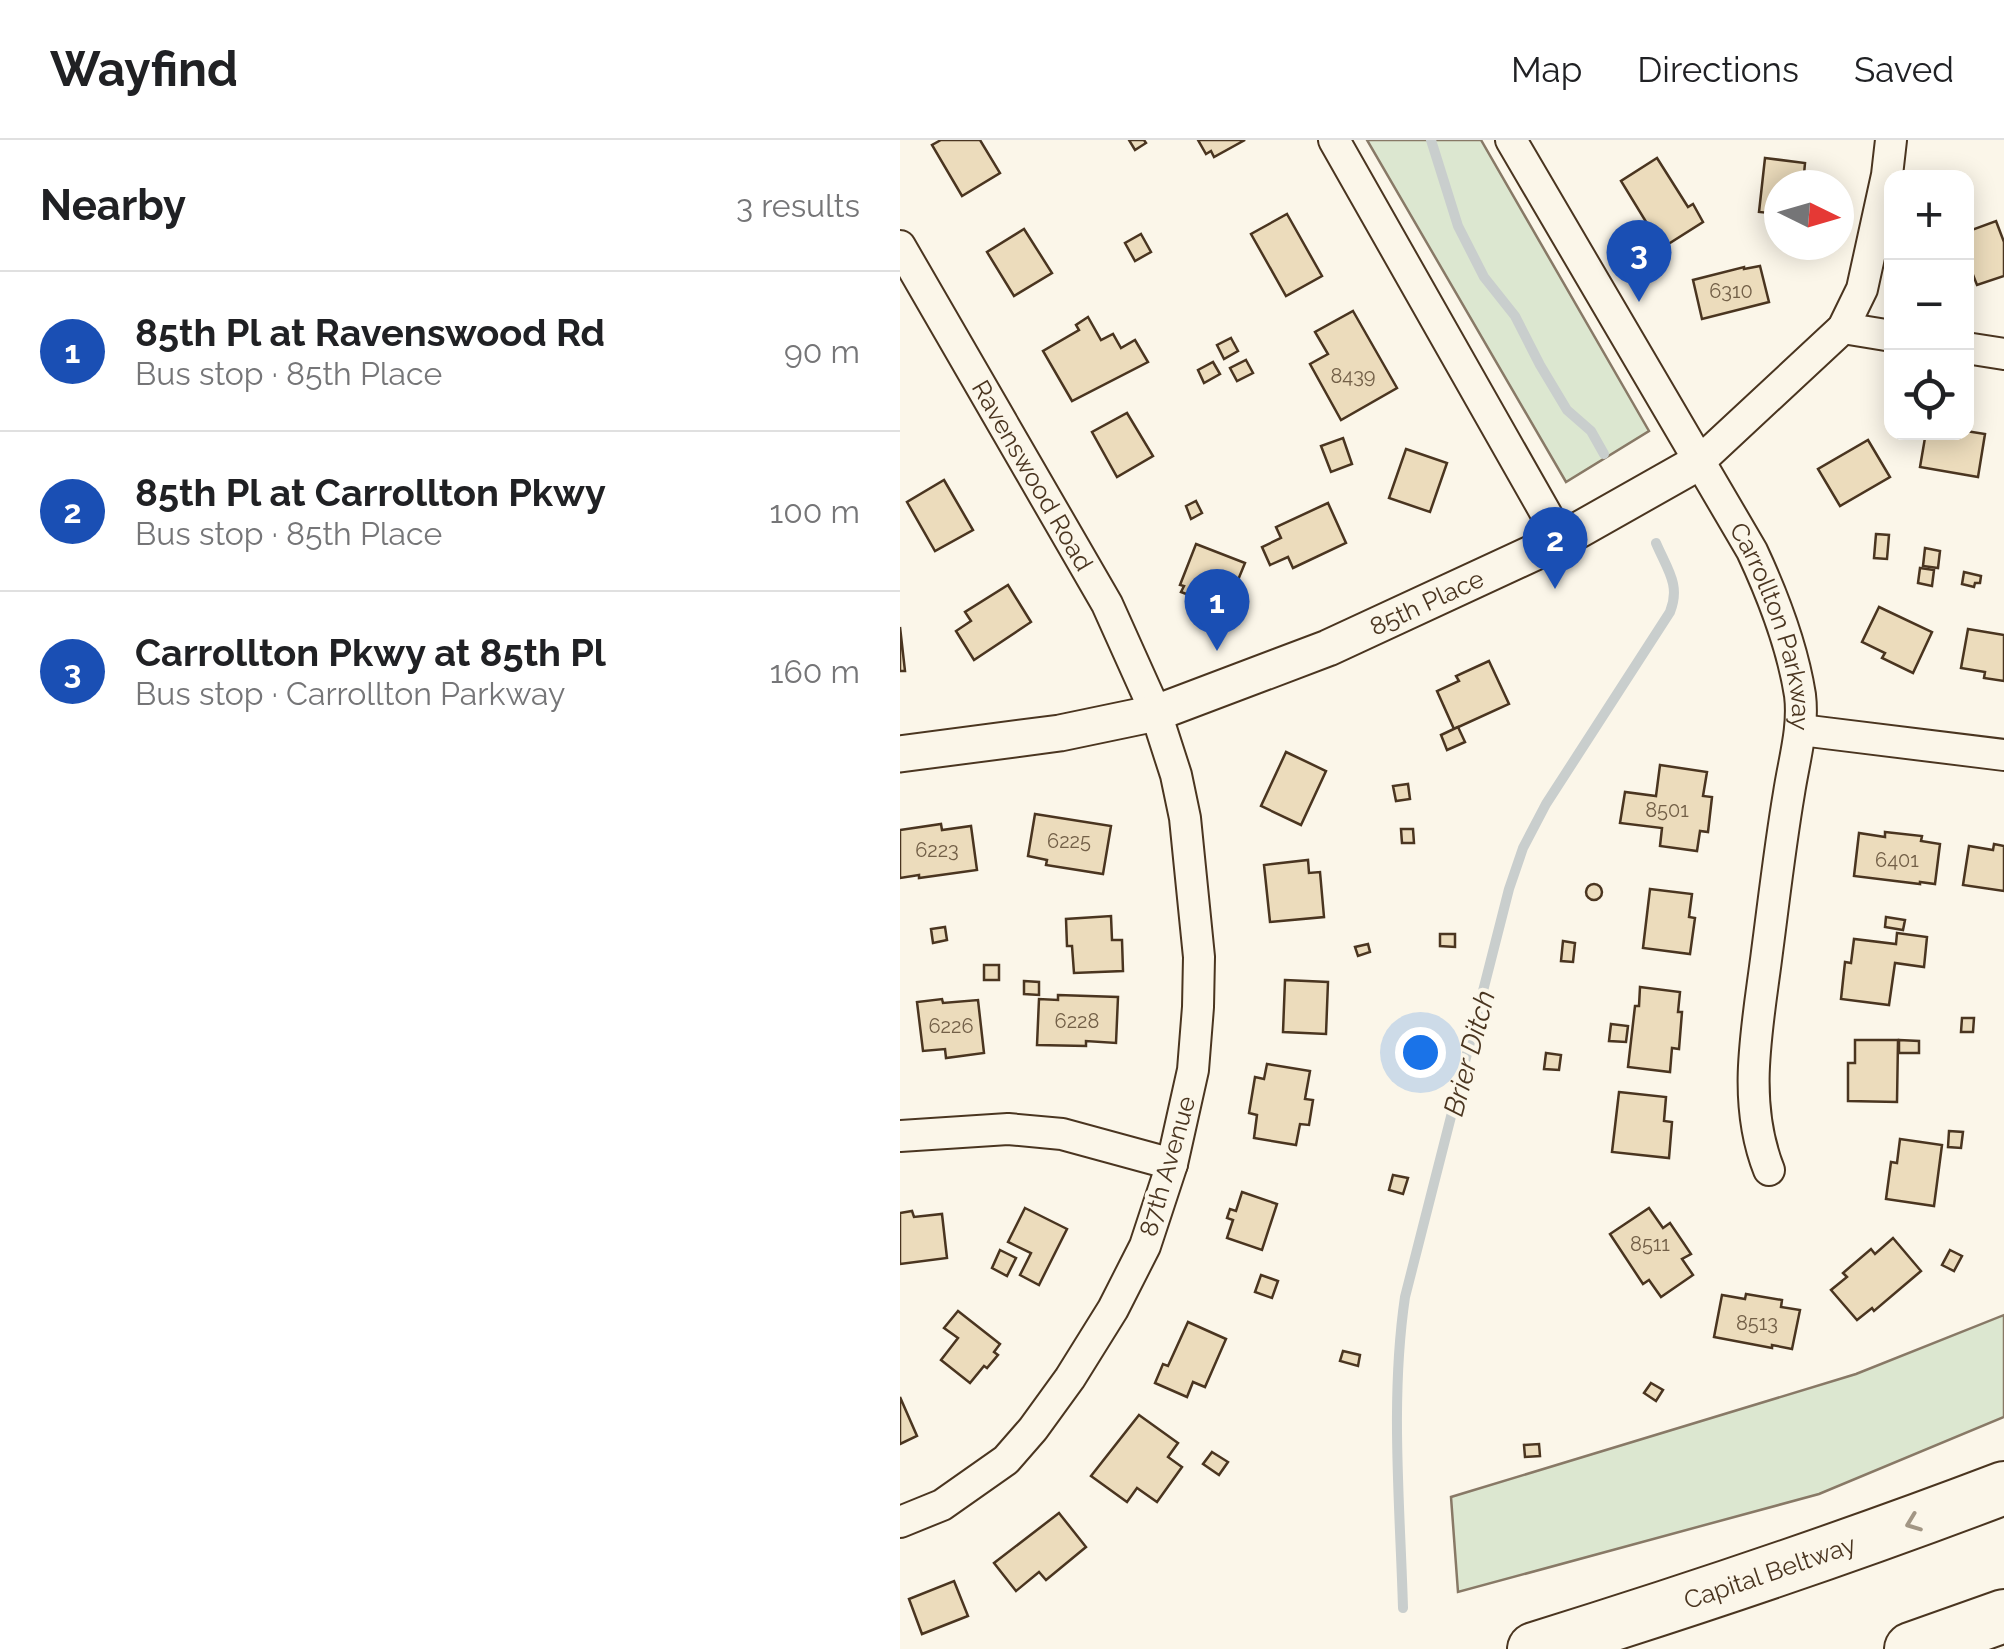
<!DOCTYPE html>
<html lang="en">
<head>
<meta charset="utf-8">
<style>
  :root { --surface:#fff; --page:#f2f2f2; --text:#202124; --muted:#757577; --line:#e0e0e0; --accent:#111827 }
  body { margin:0; font-family:Raleway,sans-serif; background:var(--page); color:var(--text) }
  .controls { position:absolute; right:30px; top:30px; display:grid; overflow:hidden; border-radius:20px; box-shadow:0 5px 25px #0003 }
  .controls button { width:90px; height:90px; display:grid; place-items:center; padding:0; border:0; border-bottom:2px solid var(--line); background:var(--surface); color:var(--text); font:50px sans-serif }
  .compass { position:absolute; left:864px; top:30px; width:90px; height:90px; border-radius:50%; background:var(--surface); box-shadow:0 5px 25px #0003; rotate:95deg }
  .you { position:absolute; left:520px; top:912px; width:35px; height:35px; margin:-25px; border:8px solid #fff; border-radius:50%; background:#1a73e8; box-shadow:0 0 0 15px #1a73e833 }
  .badge { display:grid; place-items:center; width:65px; height:65px; border-radius:50%; background:var(--accent); color:#fff; font-size:32px; font-weight:700 }
  .pin { position:absolute; translate:-50% -82px; filter:drop-shadow(0 2px 5px #0008) }
  .pin::after { content:''; position:absolute; top:52px; width:35px; height:30px; background:inherit; clip-path:polygon(0 0,100% 0,50% 100%) }
  .list { margin:0; padding:0; list-style:none }
  h2 { display:flex; justify-content:space-between; align-items:center; height:130px; margin:0; padding:0 40px; font-size:42px }
  h2 small { font-size:32px; font-weight:400; color:var(--muted) }
  .list li { display:grid; grid-template-columns:65px 1fr auto; gap:30px; align-items:center; box-sizing:border-box; height:160px; padding:0 40px; border-top:2px solid var(--line) }
  .list b { display:block; font-size:38px; white-space:nowrap }
  .list p { margin:0; font-size:32px; white-space:nowrap; color:var(--muted) }
  .list em { font-size:32px; font-style:normal; color:var(--muted) }
  .icon { flex:none; width:55px; height:55px; fill:none; stroke:currentColor; stroke-width:2; stroke-linecap:round; stroke-linejoin:round }
  .map { position:relative; flex:none; width:1104px; height:1509px; overflow:hidden }
  header { display:flex; align-items:center; gap:60px; box-sizing:border-box; height:140px; padding:0 50px; background:var(--surface); border-bottom:2px solid var(--line) }
  header strong { font-size:48px }
  nav { display:flex; gap:55px; margin-inline-start:auto; font-size:35px }
  main { display:flex }
  aside { flex:1; background:var(--surface) }
  .map>svg:first-child { display:block }
  .green { fill:#dce7d0; stroke:#887966; stroke-width:2.5 }
  .lines { fill:none; stroke-linecap:round; stroke-linejoin:round }
  .stream { stroke:#c9cecd; stroke-width:10 }
  .building { fill:#ecdcbc; stroke:#4a3520; stroke-width:2.5 }
  .minor-casing { stroke:#4a3520; stroke-width:34 }
  .tertiary-casing { stroke:#4a3520; stroke-width:39 }
  .motorway-casing { stroke:#4a3520; stroke-width:56 }
  .minor { stroke:#fbf6e9; stroke-width:30 }
  .tertiary { stroke:#fbf6e9; stroke-width:35 }
  .motorway { stroke:#fbf6e9; stroke-width:52 }
  .oneway { stroke:#a29684 }
  .labels { text-anchor:middle; stroke-width:8; stroke-linejoin:round; paint-order:stroke }
  .number-label { font-size:20px; fill:#725f47 }
  .street-label { font-size:25px; fill:#4a3520; stroke:#fbf6e9 }
  .water-label { font-size:28px; font-style:italic; fill:#4a3520; stroke:#fbf6e9 }
</style>
</head>
<body>
<header>
<strong>Wayfind</strong>
<nav><a>Map</a><a>Directions</a><a>Saved</a></nav>
</header>
<main>
<aside>
<h2>Nearby<small>3 results</small></h2>
<ul class="list">
<li><span class="badge" style="background:#1a4fb4">1</span><div><b>85th Pl at Ravenswood Rd</b><p>Bus stop · 85th Place</p></div><em>90 m</em></li>
<li><span class="badge" style="background:#1a4fb4">2</span><div><b>85th Pl at Carrollton Pkwy</b><p>Bus stop · 85th Place</p></div><em>100 m</em></li>
<li><span class="badge" style="background:#1a4fb4">3</span><div><b>Carrollton Pkwy at 85th Pl</b><p>Bus stop · Carrollton Parkway</p></div><em>160 m</em></li>
</ul>
</aside>
<div class="map">
<svg width="1104" height="1509" viewBox="0 0 1104 1509">
  <rect width="100%" height="100%" fill="#fbf6e9"/>
  <g class="green">
    <polygon points="467,0 581,0 749,291 666,342"/>
    <polygon points="1104,1175 1104,1277 919,1354 558,1452 551,1357 956,1234"/>
  </g>
  <g class="lines">
    <g class="stream">
      <polyline points="531,0 558,86 584,137 615,176 640,225 667,270 691,291 704,314"/>
      <path d="M 503,1468 C 500,1365 490,1259 505,1157 L 609,749 L 623,708 L 646,664 L 770,472 C 781,445 767,429 756,403"/>
    </g>
  </g>
  <g class="building">
    <polygon points="41,0 80,0 100,33 62,56 32,5"/>
    <polygon points="229,0 244,0 246,3 235,10"/>
    <polygon points="298,0 345,0 314,17 311,11 306,14"/>
    <polygon points="757,18 788,67 793,64 803,82 762,108 721,41"/>
    <polygon points="865,18 905,23 903,45 879,45 879,74 859,72"/>
    <polygon points="387,74 422,136 386,156 351,94"/>
    <polygon points="1096,81 1104,102 1104,136 1077,145 1066,117 1066,92"/>
    <polygon points="124,89 152,133 114,156 87,112"/>
    <polygon points="241,94 251,112 235,121 225,103"/>
    <polygon points="860,126 869,162 802,179 793,140 844,127 844,129"/>
    <polygon points="453,171 497,248 441,280 410,224 428,214 415,192"/>
    <polygon points="188,177 201,200 213,194 221,208 235,200 248,222 172,261 143,211 179,190 176,185"/>
    <polygon points="331,198 338,211 324,219 317,205"/>
    <polygon points="346,220 353,233 337,241 330,228"/>
    <polygon points="313,222 320,234 304,243 298,230"/>
    <polygon points="227,273 253,316 217,337 192,292"/>
    <polygon points="1066,291 1085,294 1078,337 1020,327 1026,292"/>
    <polygon points="443,298 452,324 431,332 421,306"/>
    <polygon points="968,300 990,337 940,366 918,329"/>
    <polygon points="506,309 547,323 530,372 489,358"/>
    <polygon points="44,340 73,390 35,411 7,362"/>
    <polygon points="296,361 302,373 291,379 286,366"/>
    <polygon points="428,363 446,403 393,428 388,417 370,425 362,407 381,398 376,387"/>
    <polygon points="976,394 989,395 987,419 974,418"/>
    <polygon points="296,404 345,423 329,462 307,454 305,461 281,452 284,446 280,445"/>
    <polygon points="1025,408 1040,411 1038,428 1023,426"/>
    <polygon points="1020,428 1034,430 1032,446 1018,443"/>
    <polygon points="1064,432 1081,436 1080,443 1075,443 1074,447 1062,444"/>
    <polygon points="108,445 131,482 74,520 56,491 71,481 65,472"/>
    <polygon points="979,467 1032,492 1013,533 982,518 985,513 962,502"/>
    <polygon points="0,487 5,531 0,531"/>
    <polygon points="1068,489 1104,495 1104,541 1084,538 1085,532 1061,528"/>
    <polygon points="589,521 609,564 554,589 537,551 559,541 556,536"/>
    <polygon points="558,587 565,602 547,610 541,595"/>
    <polygon points="386,612 426,631 401,685 361,666"/>
    <polygon points="760,625 807,632 803,656 812,657 808,692 800,691 797,711 760,706 762,688 720,683 725,652 756,656"/>
    <polygon points="508,644 510,659 496,661 493,646"/>
    <polygon points="135,674 211,686 203,734 146,725 147,720 128,716"/>
    <polygon points="41,684 42,690 71,686 77,730 19,738 19,735 0,738 0,690"/>
    <polygon points="501,689 513,689 514,703 502,703"/>
    <polygon points="985,692 1022,696 1021,701 1040,704 1035,744 1020,742 1020,744 954,736 959,693 985,697"/>
    <polygon points="1094,704 1104,706 1104,751 1063,745 1069,706 1093,710"/>
    <polygon points="408,720 409,733 420,732 424,777 370,782 364,725"/>
    <circle cx="694" cy="752" r="8"/>
    <polygon points="750,749 792,754 789,777 795,778 790,814 743,808"/>
    <polygon points="211,776 212,800 222,800 223,831 174,833 172,806 167,806 166,779"/>
    <polygon points="986,777 1005,780 1003,790 985,787"/>
    <polygon points="45,787 47,800 33,803 31,789"/>
    <polygon points="997,793 1027,797 1024,827 995,823 989,865 941,859 945,822 951,823 954,799 996,804"/>
    <polygon points="540,794 555,794 555,807 540,806"/>
    <polygon points="663,801 675,803 673,822 661,821"/>
    <polygon points="468,804 470,812 458,816 455,807"/>
    <rect x="84" y="825" width="15" height="15"/>
    <polygon points="385,840 428,842 426,894 383,892"/>
    <polygon points="124,841 139,842 139,855 124,854"/>
    <polygon points="740,847 780,852 778,872 782,872 779,909 772,908 770,932 728,927 735,866 739,866"/>
    <polygon points="158,855 218,857 216,903 186,901 186,906 137,905 139,859 158,860"/>
    <polygon points="42,859 43,863 78,860 84,913 46,918 45,909 23,911 17,862"/>
    <polygon points="1062,878 1074,878 1073,892 1061,892"/>
    <polygon points="711,884 728,886 726,902 709,901"/>
    <polygon points="955,900 998,900 997,962 948,961 948,923 955,923"/>
    <polygon points="999,900 1019,901 1019,913 999,913"/>
    <polygon points="646,913 661,915 659,930 644,929"/>
    <polygon points="367,924 410,931 405,959 413,960 409,985 400,984 396,1005 354,998 357,975 349,973 355,937 364,939"/>
    <polygon points="719,952 766,957 764,981 772,982 769,1018 712,1012"/>
    <polygon points="1049,991 1063,992 1061,1008 1048,1007"/>
    <polygon points="1000,999 1042,1005 1034,1066 986,1059 991,1022 997,1023"/>
    <polygon points="493,1035 508,1038 503,1054 489,1050"/>
    <polygon points="342,1052 377,1064 362,1110 327,1098 333,1080 327,1078 330,1069 336,1071"/>
    <polygon points="125,1068 167,1089 139,1145 120,1135 131,1113 108,1102"/>
    <polygon points="749,1068 763,1088 770,1083 791,1114 782,1119 793,1135 761,1157 749,1140 743,1144 710,1094"/>
    <polygon points="12,1071 14,1077 42,1074 47,1118 0,1124 0,1073"/>
    <polygon points="993,1098 1021,1131 974,1171 972,1168 957,1180 931,1150 947,1137 943,1133 971,1109 975,1114"/>
    <polygon points="100,1110 116,1118 107,1136 92,1128"/>
    <polygon points="1050,1110 1062,1116 1054,1131 1042,1125"/>
    <polygon points="361,1135 378,1141 372,1158 355,1152"/>
    <polygon points="846,1154 882,1160 881,1167 900,1170 892,1209 872,1205 872,1208 814,1197 822,1155 845,1159"/>
    <polygon points="58,1171 100,1204 94,1212 98,1215 87,1228 84,1226 70,1243 41,1220 58,1198 44,1188"/>
    <polygon points="288,1182 326,1199 305,1247 293,1242 287,1257 255,1243 263,1224 268,1226"/>
    <polygon points="443,1211 460,1215 458,1226 440,1221"/>
    <polygon points="751,1243 763,1250 756,1261 744,1253"/>
    <polygon points="0,1257 17,1296 0,1304"/>
    <polygon points="239,1275 278,1303 268,1317 282,1327 257,1362 237,1348 227,1362 191,1336"/>
    <polygon points="639,1304 640,1316 625,1317 624,1305"/>
    <polygon points="312,1312 328,1322 319,1335 303,1324"/>
    <polygon points="159,1373 186,1407 146,1440 139,1432 116,1451 94,1423"/>
    <polygon points="54,1441 68,1476 22,1494 9,1459"/>
  </g>
  <g class="lines">
    <defs>
      <g id="minor">
        <polyline points="434,0 661,400"/>
        <path id="s1" d="M 611,0 L 852,411 C 873,456 892,504 900,555 C 904,588 894,620 889,653 C 880,706 874,759 867,812 C 858,885 841,960 869,1030"/>
        <path id="s2" d="M 0,106 L 207,464 L 256,573 L 276,635 L 285,678 L 299,817 L 298,867 L 293,930 L 272,1024 L 245,1106 L 213,1169 L 170,1238 L 133,1289 L 106,1320 L 42,1365 L 0,1382"/>
        <polyline points="943,188 992,196"/>
        <polyline points="1066,208 1104,214"/>
        <polyline points="799,322 943,188 962,149 987,35 991,0"/>
        <polyline points="901,590 1104,615"/>
        <polyline points="0,996 108,989 162,994 272,1024"/>
      </g>
      <g id="tertiary">
        <path id="s3" d="M 0,614 L 160,593 L 256,573 L 428,508 L 661,400 L 799,322"/>
      </g>
      <g id="motorway">
        <path id="s4" d="M 634,1509 C 792,1460 949,1407 1104,1348"/>
        <polyline points="1011,1509 1104,1476"/>
      </g>
    </defs>
    <use href="#minor" class="minor-casing"/>
    <use href="#tertiary" class="tertiary-casing"/>
    <use href="#motorway" class="motorway-casing"/>
    <use href="#minor" class="minor"/>
    <use href="#tertiary" class="tertiary"/>
    <use href="#motorway" class="motorway"/>
  </g>
  <defs><path id="oneway-chevron" d="M-2-3.5L2.5 0L-2 3.5" fill="none" stroke-width="1.6" stroke-linecap="round" stroke-linejoin="round" transform="scale(2.5)"/></defs>
  <use class="oneway" href="#oneway-chevron" transform="translate(1013 1383) rotate(159)"/>
  <g class="labels">
    <g class="number-label">
      <text x="831" y="158">6310</text>
      <text x="453" y="243">8439</text>
      <text x="767" y="677">8501</text>
      <text x="169" y="708">6225</text>
      <text x="37" y="717">6223</text>
      <text x="997" y="727">6401</text>
      <text x="177" y="888">6228</text>
      <text x="51" y="893">6226</text>
      <text x="750" y="1111">8511</text>
      <text x="857" y="1190">8513</text>
    </g>
    <g class="street-label">
      <text dy="9" stroke="none"><textPath href="#s2" startOffset="265">Ravenswood Road</textPath></text>
      <text dy="9" stroke="none"><textPath href="#s3" startOffset="552">85th Place</textPath></text>
      <text dy="9" stroke="none"><textPath href="#s1" startOffset="555">Carrollton Parkway</textPath></text>
      <text transform="translate(267 1026) rotate(-74)" y="9">87th Avenue</text>
      <text dy="9" stroke="none"><textPath href="#s4" startOffset="248">Capital Beltway</textPath></text>
    </g>
    <g class="water-label">
      <text transform="translate(569 913) rotate(-75)" y="10">Brier Ditch</text>
    </g>
  </g>
</svg>
<div class="controls">
<button>+</button>
<button>−</button>
<button><svg class="icon" aria-label="locate" viewBox="0 0 24 24"><circle cx="12" cy="12" r="6"/><path d="M12 2v4M12 18v4M2 12h4M18 12h4"/></svg></button>
</div>
<svg class="compass" viewBox="-18 -18 36 36"><path d="M0-13l5 13h-10z" fill="#e53935"/><path d="M0 13l5-13h-10z" fill="#757577"/></svg>
<div class="you"></div>
<div class="pin badge" style="left:317px;top:511px;background:#1a4fb4">1</div>
<div class="pin badge" style="left:655px;top:449px;background:#1a4fb4">2</div>
<div class="pin badge" style="left:739px;top:162px;background:#1a4fb4">3</div>
</div>
</main>
</body>
</html>
